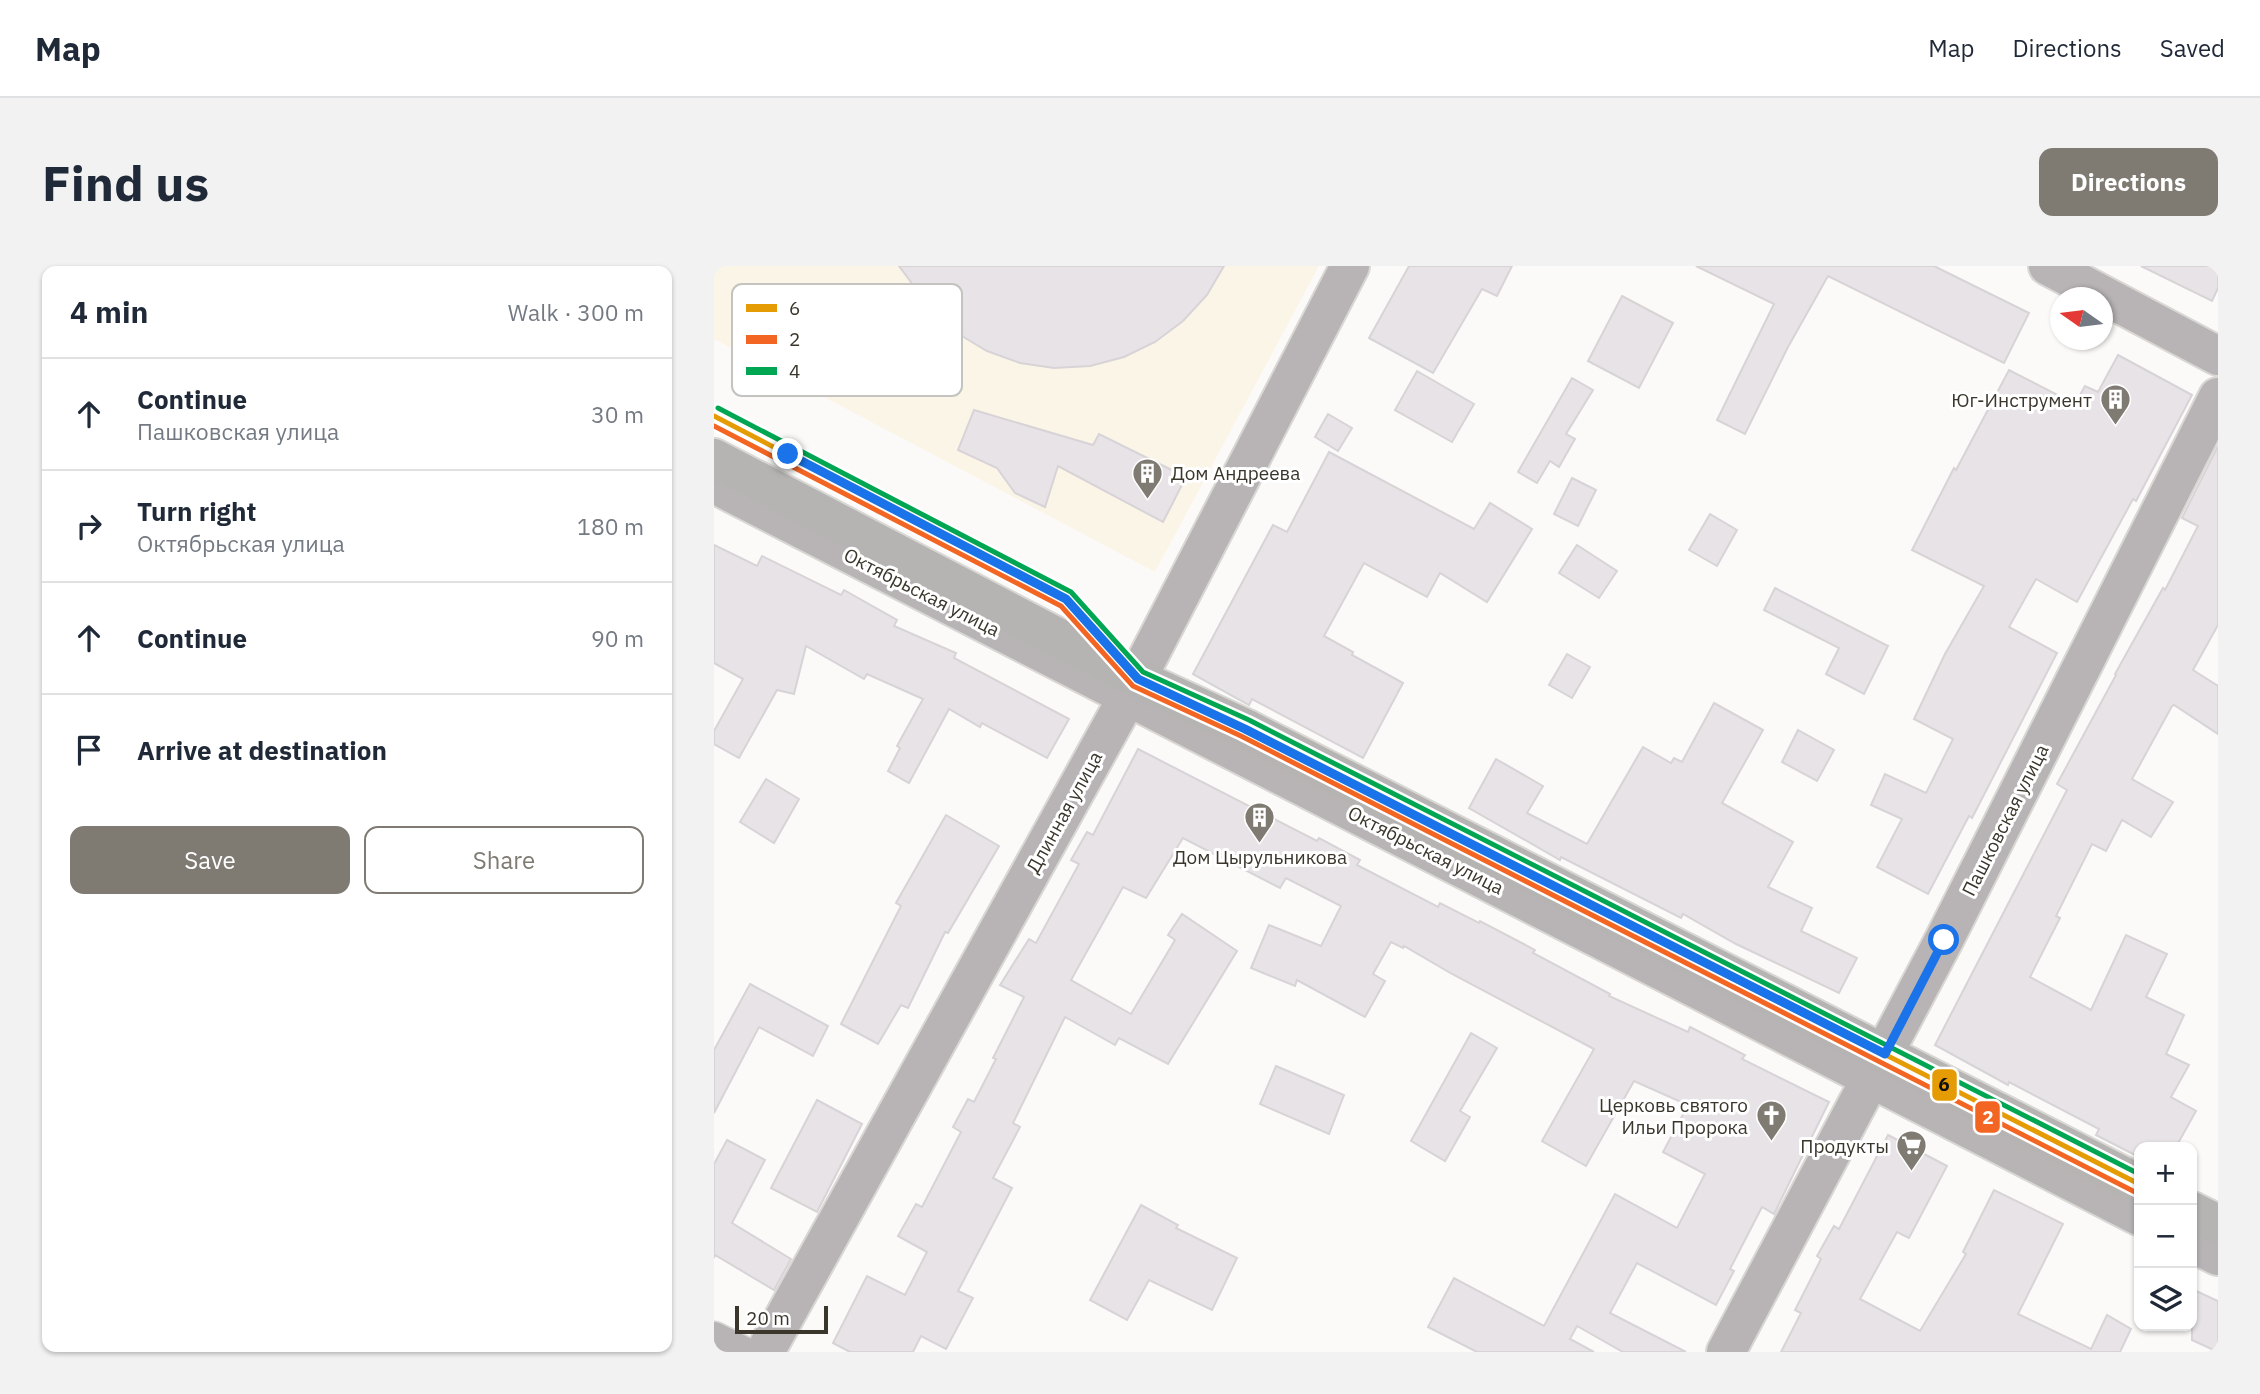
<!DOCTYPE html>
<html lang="en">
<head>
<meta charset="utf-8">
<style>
  :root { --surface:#fff; --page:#f2f2f3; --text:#1f2937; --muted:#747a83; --line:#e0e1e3; --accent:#7f7b73 }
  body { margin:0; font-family:"IBM Plex Sans",sans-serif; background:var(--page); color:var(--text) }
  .controls { position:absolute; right:21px; bottom:21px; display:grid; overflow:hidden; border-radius:14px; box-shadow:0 2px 5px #0004 }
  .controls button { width:63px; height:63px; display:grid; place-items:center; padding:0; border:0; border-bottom:2px solid var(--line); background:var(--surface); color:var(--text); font:35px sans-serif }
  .compass { position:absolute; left:1336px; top:21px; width:63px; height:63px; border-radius:50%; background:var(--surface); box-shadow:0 2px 5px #0004; rotate:284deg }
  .scale { position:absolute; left:21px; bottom:18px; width:93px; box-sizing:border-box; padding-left:7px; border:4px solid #3b362c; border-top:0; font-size:19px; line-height:24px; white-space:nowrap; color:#3b362c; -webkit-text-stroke:5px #fff; paint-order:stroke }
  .stop { position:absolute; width:21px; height:21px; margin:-16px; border:5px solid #1a73e8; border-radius:50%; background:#fff }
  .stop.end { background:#1a73e8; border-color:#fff; box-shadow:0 2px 7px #0008 }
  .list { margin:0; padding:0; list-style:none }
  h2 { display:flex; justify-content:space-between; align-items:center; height:91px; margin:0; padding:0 28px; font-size:30px }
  h2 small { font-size:23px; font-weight:400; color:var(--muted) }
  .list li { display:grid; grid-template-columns:46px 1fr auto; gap:21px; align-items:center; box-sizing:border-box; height:112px; padding:0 28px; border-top:2px solid var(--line) }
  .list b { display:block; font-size:26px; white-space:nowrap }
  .list p { margin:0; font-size:23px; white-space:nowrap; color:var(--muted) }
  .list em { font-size:23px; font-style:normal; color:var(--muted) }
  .actions { display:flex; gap:14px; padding:21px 28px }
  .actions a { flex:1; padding:16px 0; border:2px solid var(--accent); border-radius:14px; text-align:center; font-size:24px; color:var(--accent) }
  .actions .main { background:var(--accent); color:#fff }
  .icon { flex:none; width:38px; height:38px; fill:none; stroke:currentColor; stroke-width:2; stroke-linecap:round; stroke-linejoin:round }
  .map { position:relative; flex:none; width:1504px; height:1086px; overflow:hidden; border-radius:14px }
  header { display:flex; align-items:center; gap:42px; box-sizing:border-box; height:98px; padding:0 35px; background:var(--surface); border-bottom:2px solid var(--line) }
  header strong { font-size:33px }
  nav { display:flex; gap:38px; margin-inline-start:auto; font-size:24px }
  .intro { display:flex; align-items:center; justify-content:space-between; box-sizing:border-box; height:168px; padding:0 42px }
  h1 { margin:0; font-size:49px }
  .button { padding:18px 32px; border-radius:14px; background:var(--accent); color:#fff; font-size:24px; font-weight:700 }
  main { display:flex; gap:42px; padding:0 42px }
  aside { flex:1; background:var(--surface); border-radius:14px; box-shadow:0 2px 5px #0004 }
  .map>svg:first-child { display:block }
  .commercial { fill:#fbf5e8 }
  .building { fill:#e7e3e7; stroke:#d7d3d6; stroke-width:2 }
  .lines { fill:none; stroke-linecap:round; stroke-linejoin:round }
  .service-casing { stroke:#d8d7d4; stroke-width:19 }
  .minor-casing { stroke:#d8d7d4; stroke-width:35 }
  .tertiary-casing { stroke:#d8d7d4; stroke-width:42 }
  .secondary-casing { stroke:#d8d7d4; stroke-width:42 }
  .service { stroke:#b8b3b5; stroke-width:16 }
  .minor { stroke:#b8b3b5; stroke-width:32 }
  .tertiary { stroke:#b8b3b5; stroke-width:38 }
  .secondary { stroke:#b6b3b3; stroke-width:38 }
  .bus-1-casing { stroke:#fff; stroke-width:10 }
  .bus-2-casing { stroke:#fff; stroke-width:10 }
  .bus-3-casing { stroke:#fff; stroke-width:10 }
  .bus-1 { stroke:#e49b04; stroke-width:5 }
  .bus-2 { stroke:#f26522; stroke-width:5 }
  .bus-3 { stroke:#00a651; stroke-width:5 }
  .route { stroke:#1a73e8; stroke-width:9 }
  .labels { text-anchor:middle; stroke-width:6; stroke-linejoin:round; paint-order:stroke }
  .poi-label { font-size:19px; fill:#3b362c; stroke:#fff; text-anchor:end }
  .street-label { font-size:19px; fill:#3b362c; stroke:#fff }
  .key { fill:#fff; stroke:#c4c3c0; stroke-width:2 }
  .key-label { font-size:19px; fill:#3b362c }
  .line-badge { stroke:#fff; stroke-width:2.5 }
  .badge-label { font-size:19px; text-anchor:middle; font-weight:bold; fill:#fff }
  .pale-badge-label { font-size:19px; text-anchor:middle; font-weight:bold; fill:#111 }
</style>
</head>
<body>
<header>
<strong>Map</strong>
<nav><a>Map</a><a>Directions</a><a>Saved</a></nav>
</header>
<div class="intro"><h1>Find us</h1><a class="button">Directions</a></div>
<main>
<aside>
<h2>4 min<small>Walk · 300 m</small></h2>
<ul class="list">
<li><svg class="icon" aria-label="ahead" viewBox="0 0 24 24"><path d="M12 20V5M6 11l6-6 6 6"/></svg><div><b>Continue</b><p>Пашковская улица</p></div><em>30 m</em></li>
<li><svg class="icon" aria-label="right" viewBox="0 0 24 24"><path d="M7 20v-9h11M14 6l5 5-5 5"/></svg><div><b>Turn right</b><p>Октябрьская улица</p></div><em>180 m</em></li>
<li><svg class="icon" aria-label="ahead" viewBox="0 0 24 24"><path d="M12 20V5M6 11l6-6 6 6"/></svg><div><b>Continue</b></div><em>90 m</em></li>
<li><svg class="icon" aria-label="arrive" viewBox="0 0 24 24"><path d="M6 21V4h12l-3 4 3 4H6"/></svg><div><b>Arrive at destination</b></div></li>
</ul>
<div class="actions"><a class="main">Save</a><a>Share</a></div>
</aside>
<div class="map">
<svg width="1504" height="1086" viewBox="0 0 1504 1086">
  <rect width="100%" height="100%" fill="#fcfaf8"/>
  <polygon class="commercial" points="605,0 441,306 0,73 0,0"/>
  <g class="building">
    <polygon points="185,0 510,0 493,29 469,55 441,76 410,91 376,100 340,102 306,97 273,85 243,67 217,43"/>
    <polygon points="695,0 798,0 783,30 768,23 719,107 655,72"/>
    <polygon points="982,0 1220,0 1315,47 1290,97 1114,10 1074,81 1031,168 1003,154 1060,38"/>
    <polygon points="1427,0 1504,0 1504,22 1498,35"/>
    <polygon points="908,30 959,57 925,122 874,95"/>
    <polygon points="1404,89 1478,129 1422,235 1419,233 1363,336 1322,313 1295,361 1343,387 1258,552 1255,550 1214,628 1163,601 1188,553 1157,539 1171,508 1212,527 1239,473 1200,453 1231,388 1270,320 1198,284 1240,202 1242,204 1295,104 1361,138 1371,120 1384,126"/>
    <polygon points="703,105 760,138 738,176 681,144"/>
    <polygon points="858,112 879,124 852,168 861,173 845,201 836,195 823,217 804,206"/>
    <polygon points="260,144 379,179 385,168 472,211 449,256 344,200 331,241 301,227 283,202 244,184"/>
    <polygon points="614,148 638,162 624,185 601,171"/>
    <polygon points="1504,180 1504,359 1479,404 1504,420 1504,468 1460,439 1458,440 1418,513 1459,536 1437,571 1408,554 1392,585 1378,578 1342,650 1346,652 1316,711 1377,744 1412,669 1453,688 1432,731 1470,749 1452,788 1475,799 1457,831 1482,845 1462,881 1425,881 1425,891 1382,869 1385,863 1295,816 1294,819 1221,779 1353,524 1343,518 1402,409 1401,408 1449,322 1451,324 1484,260 1468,252"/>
    <polygon points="615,186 760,263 776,237 818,263 773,336 726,307 713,331 650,297 610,370 639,386 638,389 689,417 649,492 538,433 535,439 479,408 559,259 573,266"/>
    <polygon points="858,212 882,224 864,260 840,248"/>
    <polygon points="996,248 1023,264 1003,300 975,284"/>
    <polygon points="0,279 43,300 48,290 127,329 130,324 183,354 180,360 242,387 240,392 355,453 333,492 268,457 266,461 235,443 195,517 174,505 186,482 183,480 209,433 153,408 150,413 92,380 80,428 63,424 25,492 0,478 0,465 29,413 0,397"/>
    <polygon points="863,279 903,305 885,332 845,307"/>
    <polygon points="1061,322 1174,380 1150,428 1112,408 1125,382 1050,344"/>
    <polygon points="853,388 876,401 858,432 835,419"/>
    <polygon points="1000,437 1049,464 1008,537 1079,576 1054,621 1098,642 1087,665 1143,692 1125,727 1022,678 969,648 967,652 847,591 846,594 755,542 782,493 829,520 813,547 873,578 929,481 957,497 960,492 968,496"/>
    <polygon points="1084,464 1120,484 1103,515 1068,496"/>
    <polygon points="424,483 603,575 605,572 646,594 643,599 724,641 726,637 765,657 766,655 821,684 819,687 896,728 895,730 974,766 976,761 1031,789 1028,793 1115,836 1060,948 1048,941 1016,1003 1020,1005 1002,1039 923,997 896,1047 972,1086 909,1086 863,1060 856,1073 880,1086 763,1086 714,1061 740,1012 830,1060 901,928 963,962 991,908 949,886 974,839 920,815 872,900 828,875 880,783 738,708 690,680 689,682 677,676 659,708 671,715 651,751 583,714 581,720 537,702 555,659 607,680 627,640 572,612 566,622 469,572 432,632 409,621 357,714 417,748 461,674 454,669 468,648 523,685 454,798 405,772 401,779 351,751 299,857 306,861 279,912 298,922 244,1025 259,1032 232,1083 207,1070 199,1086 136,1086 119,1077 153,1010 191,1029 213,986 184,970 202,938 208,941 247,866 239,861 254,833 260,836 282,793 279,792 310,731 286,719 315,673 322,677 365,598 357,594 373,566 379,569"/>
    <polygon points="52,513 85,533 60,577 26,556"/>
    <polygon points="232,549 285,580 234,667 231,666 194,742 187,739 164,778 127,758 187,640 182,637"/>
    <polygon points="36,718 114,760 99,790 45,761 0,847 0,784"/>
    <polygon points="757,767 783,782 746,845 756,851 731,895 697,875"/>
    <polygon points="562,800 630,829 615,868 546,838"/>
    <polygon points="103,834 148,858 103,946 57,922"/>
    <polygon points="1174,869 1233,900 1195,972 1183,966 1146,1033 1206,1065 1252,988 1249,986 1280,924 1349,958 1304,1048 1377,1083 1393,1049 1417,1063 1406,1086 1067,1086 1087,1047 1081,1044 1107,993 1103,990 1120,960 1125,963"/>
    <polygon points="13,874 51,894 18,957 77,993 60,1024 1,989 0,992 0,898"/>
    <polygon points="427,939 464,959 462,962 523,992 498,1044 435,1014 413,1054 376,1034"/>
    <polygon points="1478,1023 1504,1035 1504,1086 1478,1074"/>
  </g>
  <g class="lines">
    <defs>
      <polyline id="service" points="0,150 352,333 401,387"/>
      <polyline id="minor" points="0,1072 28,1086"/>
      <g id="tertiary">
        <polyline points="1334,0 1504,90"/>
        <polyline points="0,218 1425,950"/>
        <polyline points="1478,977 1504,990"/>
        <polyline points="51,1086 413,432 636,0"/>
        <polyline points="1012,1086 1230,674 1504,131"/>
      </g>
      <g id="secondary">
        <polyline points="0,192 424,413 531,462 1425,918"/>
        <polyline points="1478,945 1504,958"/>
      </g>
    </defs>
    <use href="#service" class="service-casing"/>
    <use href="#minor" class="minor-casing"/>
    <use href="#tertiary" class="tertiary-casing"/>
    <use href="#secondary" class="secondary-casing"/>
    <use href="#service" class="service"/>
    <use href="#minor" class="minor"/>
    <use href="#tertiary" class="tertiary"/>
    <use href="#secondary" class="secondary"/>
    <defs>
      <polyline id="bus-1" points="0,150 352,333 424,413 531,462 1425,918"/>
      <polyline id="bus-2" points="0,160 347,340 419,420 527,470 1421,926"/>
      <polyline id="bus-3" points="4,142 357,326 429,406 535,454 1425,908"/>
    </defs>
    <use href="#bus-1" class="bus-1-casing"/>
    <use href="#bus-2" class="bus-2-casing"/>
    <use href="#bus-3" class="bus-3-casing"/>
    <use href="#bus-1" class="bus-1"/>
    <use href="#bus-2" class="bus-2"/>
    <use href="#bus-3" class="bus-3"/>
  </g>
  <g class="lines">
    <polyline class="route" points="74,188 352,333 424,413 531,463 1171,788 1230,674"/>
  </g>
  <defs>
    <symbol id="building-pin" viewBox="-11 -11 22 30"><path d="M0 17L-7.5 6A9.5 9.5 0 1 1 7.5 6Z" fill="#7f7b73" stroke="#fff"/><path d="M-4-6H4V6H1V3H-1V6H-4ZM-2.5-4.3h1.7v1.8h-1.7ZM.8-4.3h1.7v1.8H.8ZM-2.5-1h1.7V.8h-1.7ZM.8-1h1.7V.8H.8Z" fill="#fff"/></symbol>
    <symbol id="church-pin" viewBox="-11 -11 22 30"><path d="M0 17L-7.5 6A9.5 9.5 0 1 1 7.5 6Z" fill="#7f7b73" stroke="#fff"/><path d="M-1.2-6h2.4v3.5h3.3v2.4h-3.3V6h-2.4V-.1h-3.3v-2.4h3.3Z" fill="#fff"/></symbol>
    <symbol id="supermarket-pin" viewBox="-11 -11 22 30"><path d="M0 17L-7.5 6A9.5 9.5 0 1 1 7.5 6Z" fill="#7f7b73" stroke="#fff"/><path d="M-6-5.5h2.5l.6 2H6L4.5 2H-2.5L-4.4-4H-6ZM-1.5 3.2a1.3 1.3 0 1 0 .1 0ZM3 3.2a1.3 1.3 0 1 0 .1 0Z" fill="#fff"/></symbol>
  </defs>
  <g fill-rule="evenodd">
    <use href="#building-pin" x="1384" y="116" width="35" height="47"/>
    <use href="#building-pin" x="416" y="190" width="35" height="47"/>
    <use href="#building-pin" x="528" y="534" width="35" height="47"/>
    <use href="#church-pin" x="1040" y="832" width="35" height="47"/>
    <use href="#supermarket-pin" x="1180" y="862" width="35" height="47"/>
  </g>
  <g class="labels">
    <g class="poi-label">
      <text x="1378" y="141">Юг-Инструмент</text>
      <text x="457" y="214" text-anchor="start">Дом Андреева</text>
      <text x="546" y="598" text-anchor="middle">Дом Цырульникова</text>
      <text x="1034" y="846">Церковь святого<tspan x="1034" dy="22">Ильи Пророка</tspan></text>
      <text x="1175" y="887">Продукты</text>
    </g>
    <g class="street-label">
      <text transform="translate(208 326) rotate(27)" y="7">Октябрьская улица</text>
      <text transform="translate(350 546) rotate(-61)" y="7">Длинная улица</text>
      <text transform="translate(1291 554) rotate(-63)" y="7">Пашковская улица</text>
      <text transform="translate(712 584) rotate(27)" y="7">Октябрьская улица</text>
    </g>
  </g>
  <rect x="18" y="18" width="230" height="112" rx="10" class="key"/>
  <rect x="32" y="38" width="31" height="8" fill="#e49b04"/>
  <rect x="32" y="69" width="31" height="9" fill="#f26522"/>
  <rect x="32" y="101" width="31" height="8" fill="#00a651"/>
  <g class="key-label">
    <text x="75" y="49">6</text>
    <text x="75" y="80">2</text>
    <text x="75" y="112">4</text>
  </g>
  <g class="line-badge">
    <rect x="1217" y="802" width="27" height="34" rx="7" fill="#e49b04"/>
    <rect x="1260" y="834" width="27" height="34" rx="7" fill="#f26522"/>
  </g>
  <g class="badge-label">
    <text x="1274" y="858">2</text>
  </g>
  <g class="pale-badge-label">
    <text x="1230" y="825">6</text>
  </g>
</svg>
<div class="controls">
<button>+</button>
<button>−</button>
<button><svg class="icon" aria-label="layers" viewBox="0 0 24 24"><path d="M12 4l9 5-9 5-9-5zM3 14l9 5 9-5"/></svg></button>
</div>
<svg class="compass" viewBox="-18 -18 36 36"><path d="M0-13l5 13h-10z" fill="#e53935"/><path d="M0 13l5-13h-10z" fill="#747a83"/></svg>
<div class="scale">20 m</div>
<div class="stop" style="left:1230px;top:674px"></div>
<div class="stop end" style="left:74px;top:188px"></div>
</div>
</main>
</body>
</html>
